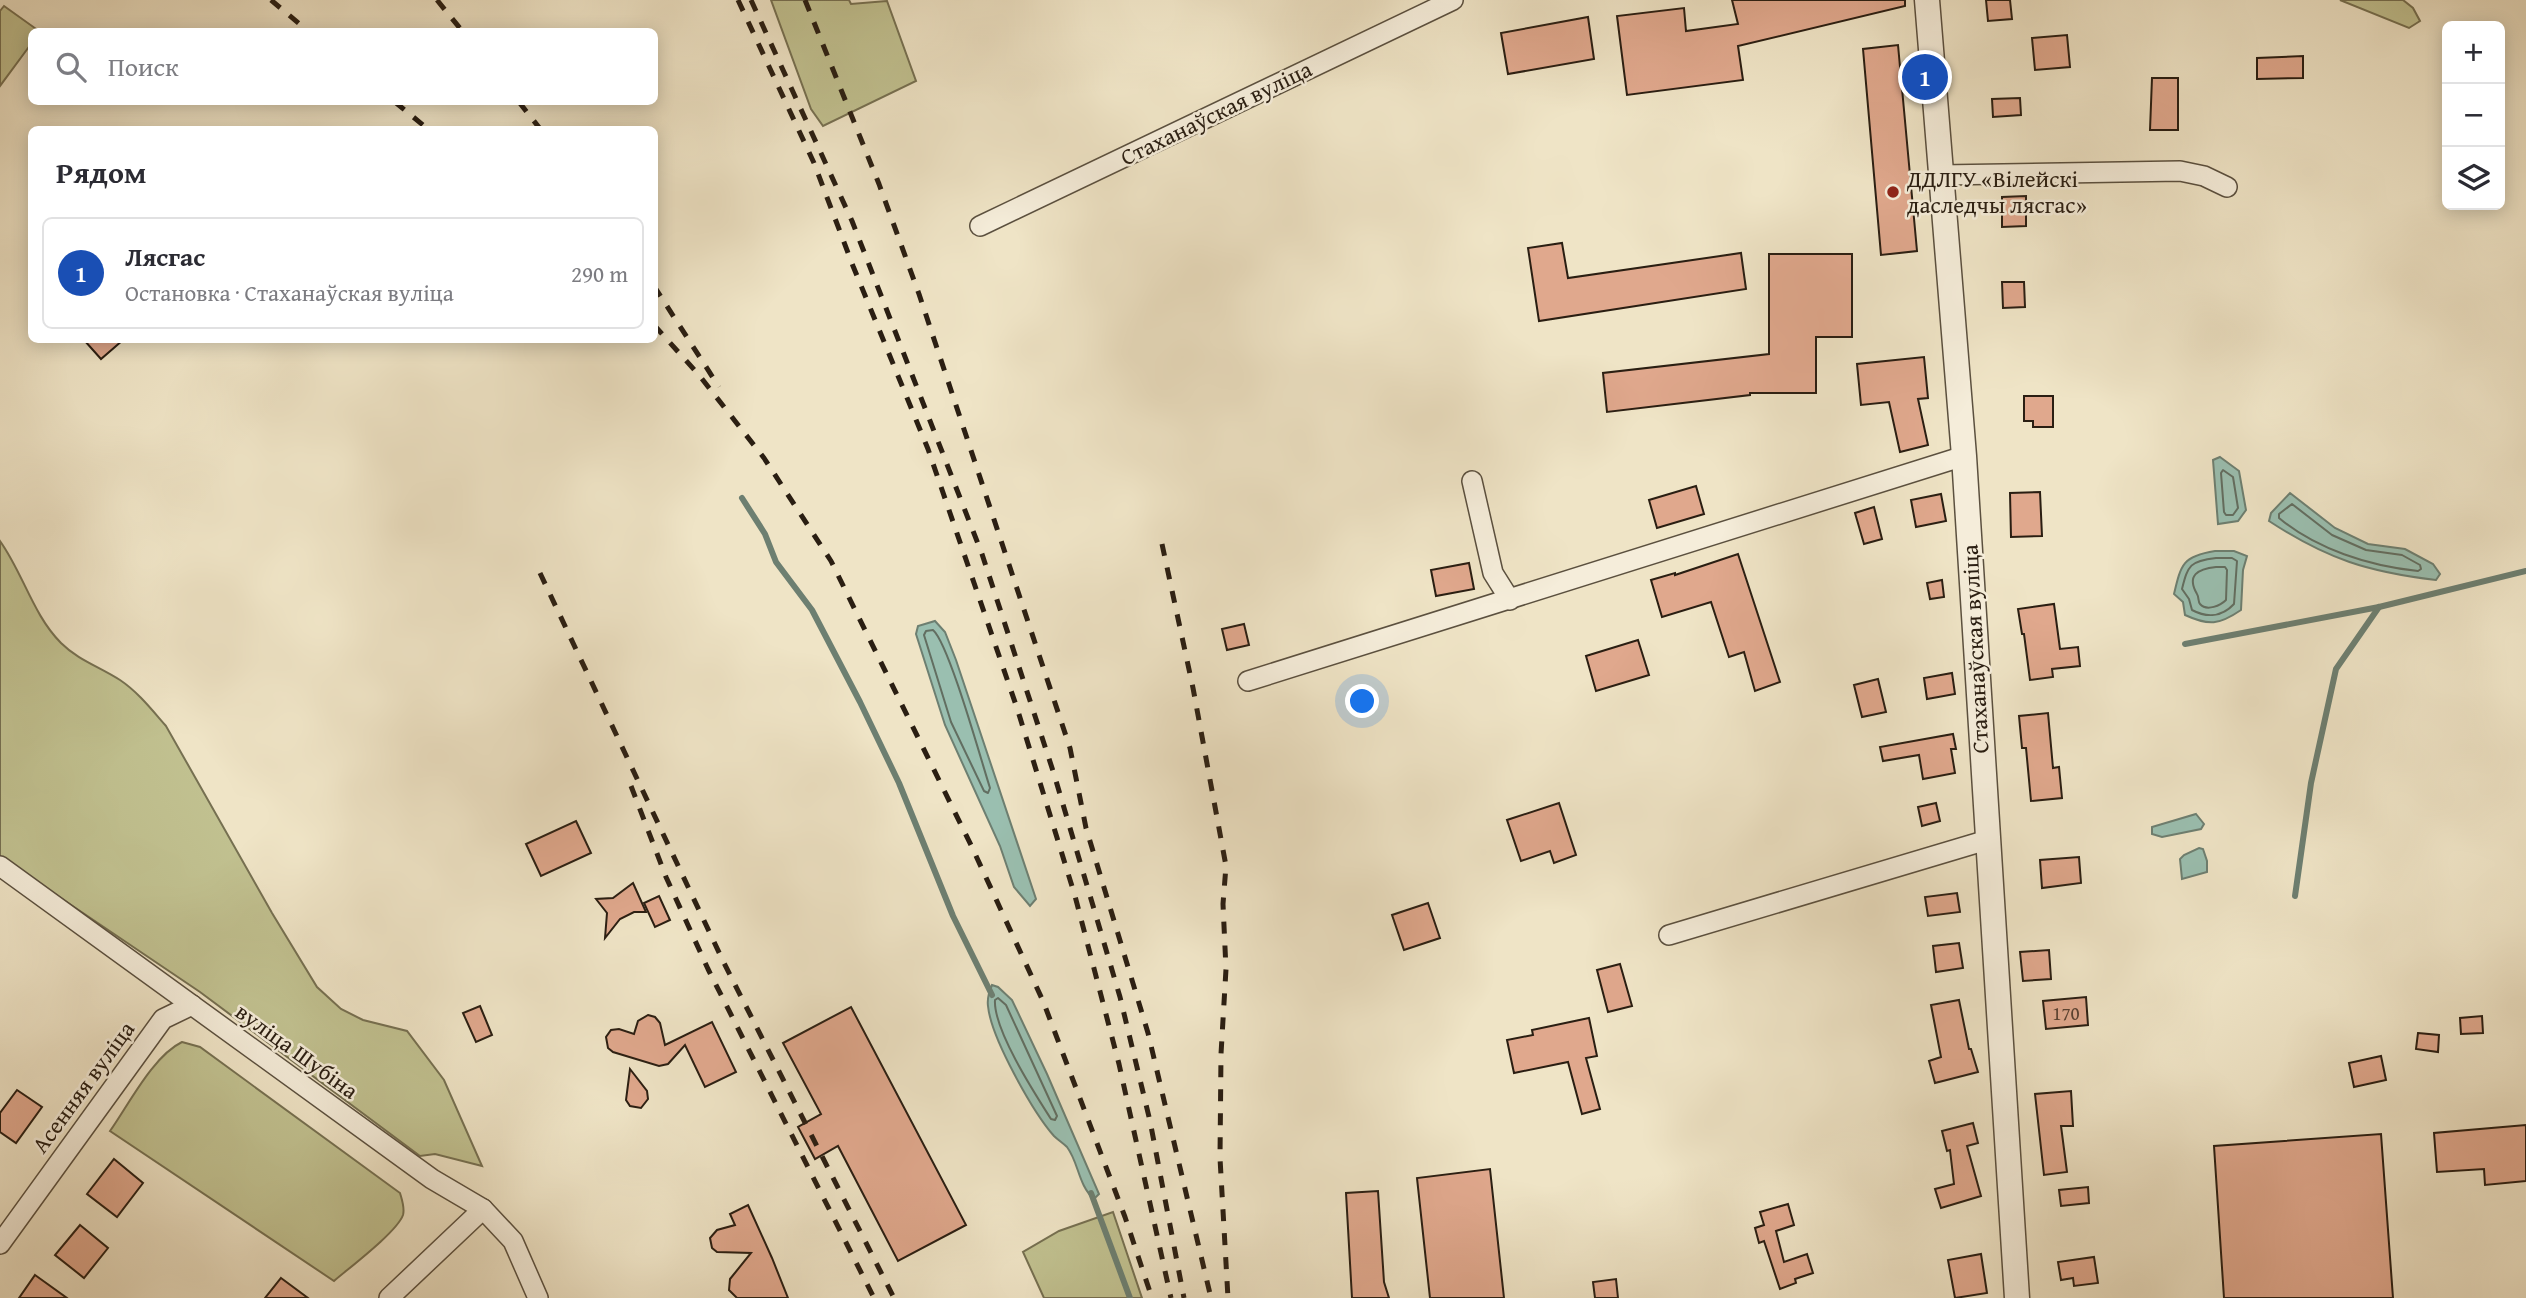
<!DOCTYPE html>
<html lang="ru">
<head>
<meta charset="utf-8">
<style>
  :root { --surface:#fff; --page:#f7f7f7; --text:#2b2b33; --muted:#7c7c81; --line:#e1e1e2; --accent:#0b8043 }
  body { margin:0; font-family:"Gentium Book Plus",serif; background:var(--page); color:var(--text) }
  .controls { position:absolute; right:21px; top:21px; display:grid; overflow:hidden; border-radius:10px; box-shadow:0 4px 18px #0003 }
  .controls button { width:63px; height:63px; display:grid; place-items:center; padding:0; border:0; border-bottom:2px solid var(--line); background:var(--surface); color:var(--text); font:35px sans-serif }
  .you { position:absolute; left:1363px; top:702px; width:24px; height:24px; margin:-18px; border:5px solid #fff; border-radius:50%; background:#1a73e8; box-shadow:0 0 0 10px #1a73e833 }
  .badge { display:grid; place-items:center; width:46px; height:46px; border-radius:50%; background:var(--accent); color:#fff; font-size:23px; font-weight:700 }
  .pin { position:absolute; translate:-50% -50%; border:4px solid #fff; box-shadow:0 2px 7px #0006 }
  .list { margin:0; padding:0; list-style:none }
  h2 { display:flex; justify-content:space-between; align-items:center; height:91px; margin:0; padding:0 28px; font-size:30px }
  h2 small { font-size:23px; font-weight:400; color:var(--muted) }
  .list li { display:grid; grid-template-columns:46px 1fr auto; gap:21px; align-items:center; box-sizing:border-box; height:112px; margin:0 14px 14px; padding:0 14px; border:2px solid var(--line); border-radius:10px }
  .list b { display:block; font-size:26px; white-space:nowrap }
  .list p { margin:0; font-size:23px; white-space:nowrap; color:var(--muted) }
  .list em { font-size:23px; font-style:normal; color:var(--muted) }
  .icon { flex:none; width:38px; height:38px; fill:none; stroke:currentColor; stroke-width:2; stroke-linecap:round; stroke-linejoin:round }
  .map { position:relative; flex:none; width:2526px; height:1298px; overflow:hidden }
  .search { position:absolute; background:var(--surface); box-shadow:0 4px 18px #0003; left:28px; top:28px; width:630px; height:77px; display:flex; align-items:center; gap:18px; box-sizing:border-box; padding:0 24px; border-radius:10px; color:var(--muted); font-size:26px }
  .panel { position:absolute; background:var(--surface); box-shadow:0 4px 18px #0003; left:28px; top:126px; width:630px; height:217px; border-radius:10px }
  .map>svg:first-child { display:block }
  .green { fill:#c1c190; stroke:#767051; stroke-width:2 }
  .water { fill:#9abfb0; stroke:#6d7f71; stroke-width:2 }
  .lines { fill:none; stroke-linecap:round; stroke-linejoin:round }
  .shore { stroke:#626e61; stroke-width:2 }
  .stream { stroke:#6d7f71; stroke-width:6 }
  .building { fill:#e0a88d; stroke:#2a1e12; stroke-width:2 }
  .minor-casing { stroke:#5b503f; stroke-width:22 }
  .tertiary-casing { stroke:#5b503f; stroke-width:27 }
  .minor { stroke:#f5edda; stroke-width:19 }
  .tertiary { stroke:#f5edda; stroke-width:24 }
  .rail { stroke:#2a1e12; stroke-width:5; stroke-dasharray:12 12; stroke-linecap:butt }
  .poi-dot { fill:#8f2418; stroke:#f5edda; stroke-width:2.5 }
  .labels { text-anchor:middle; stroke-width:5; stroke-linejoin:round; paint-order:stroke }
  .number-label { font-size:19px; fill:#584031 }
  .street-label { font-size:23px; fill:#2a1e12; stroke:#f5edda }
  .poi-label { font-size:23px; fill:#2a1e12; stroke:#f5edda; text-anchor:start }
</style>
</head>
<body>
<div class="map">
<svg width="2526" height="1298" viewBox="0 0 2526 1298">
  <rect width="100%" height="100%" fill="#efe4c6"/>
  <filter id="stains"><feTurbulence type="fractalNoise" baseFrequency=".00286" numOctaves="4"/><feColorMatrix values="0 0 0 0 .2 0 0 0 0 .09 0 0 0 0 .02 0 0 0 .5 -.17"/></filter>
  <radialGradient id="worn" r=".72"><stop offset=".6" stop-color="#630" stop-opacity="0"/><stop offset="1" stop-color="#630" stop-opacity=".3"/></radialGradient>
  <g class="green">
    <polygon points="771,0 849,0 851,4 887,1 916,81 823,126 811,109"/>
    <polygon points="2340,0 2403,0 2413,8 2420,21 2409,28"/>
    <polygon points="4,6 39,31 32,32 31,44 0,86 0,11"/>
    <path d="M 0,541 C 23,573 33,615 61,643 C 78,660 100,667 120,680 C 138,692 152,710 166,726 L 272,913 L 317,987 L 341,1009 L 363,1020 L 407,1031 L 444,1080 L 482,1166 L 435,1154 L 420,1156 L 200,992 L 0,857 Z"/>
    <path d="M 182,1042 L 200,1047 L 400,1193 C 402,1200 405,1208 403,1215 C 397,1232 349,1268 334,1281 L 110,1131 C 129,1104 153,1056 182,1042 Z"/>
    <polygon points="1113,1212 1142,1298 1044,1298 1023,1252 1059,1231"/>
  </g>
  <g class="water">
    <polygon points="2220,457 2239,471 2246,510 2238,521 2218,524 2213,460"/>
    <path d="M 2290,493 L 2335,528 L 2368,544 L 2405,549 L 2433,564 L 2440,574 L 2436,580 C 2368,572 2327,559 2269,521 L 2271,513 Z"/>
    <path d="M 2215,551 L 2234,551 L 2247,556 L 2243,570 L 2241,610 C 2219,625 2209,626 2185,615 L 2183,602 L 2174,594 C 2181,564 2183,556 2215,551 Z"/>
    <polygon points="935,621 945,632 956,660 1036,899 1030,906 1014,887 1000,846 945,725 916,634 918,626"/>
    <polygon points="2196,814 2204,824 2201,829 2162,837 2152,834 2152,827"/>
    <polygon points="2199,848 2203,849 2207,861 2207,872 2182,879 2180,859 2184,855"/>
    <path d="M 992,985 L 998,987 L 1012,1000 L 1047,1074 L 1099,1194 L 1094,1199 C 1078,1185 1079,1163 1067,1147 C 1063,1143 1058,1140 1054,1136 C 1033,1112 991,1038 988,1006 C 987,999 989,992 992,985 Z"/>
  </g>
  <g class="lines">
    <g class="shore">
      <polygon points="2223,470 2233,477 2238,508 2233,515 2226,515 2224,512 2221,473"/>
      <path d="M 2292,504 L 2332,535 L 2366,550 L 2402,555 L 2420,565 L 2421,569 L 2418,571 C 2369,566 2316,549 2279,518 L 2279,514 Z"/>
      <path d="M 2216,558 L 2232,558 L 2237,561 L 2234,604 C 2222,617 2207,618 2192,610 L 2189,599 L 2182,589 C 2188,565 2190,561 2216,558 Z"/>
      <path d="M 2216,567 L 2225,567 L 2227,570 L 2226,600 C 2221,605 2207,612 2200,604 C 2198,602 2199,597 2197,594 C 2186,575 2198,569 2216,567 Z"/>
      <path d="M 933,630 C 949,644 981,760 990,788 L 988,793 L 984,791 L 951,722 L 924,635 L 926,631 Z"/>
      <path d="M 998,998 L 1006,1005 L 1057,1116 L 1055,1120 L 1051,1119 C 1035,1094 993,1029 995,1000 Z"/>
    </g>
    <g class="stream">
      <polyline points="742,498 765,534 776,562 812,610 860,702 899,783 953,916 992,995"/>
      <polyline points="2185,644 2379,607 2526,571"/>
      <polyline points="2295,896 2311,783 2336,669 2379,607"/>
      <polyline points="1091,1193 1130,1298"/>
    </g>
  </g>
  <g class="building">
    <polygon points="1732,0 1905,0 1905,6 1738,46 1743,80 1627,95 1617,16 1684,8 1686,31 1738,24"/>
    <polygon points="1986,0 2010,0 2012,19 1988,21"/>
    <polygon points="1588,17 1594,59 1508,74 1501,33"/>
    <polygon points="2067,35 2070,67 2035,70 2032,38"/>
    <polygon points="1898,45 1917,251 1881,255 1863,49"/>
    <polygon points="2303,56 2303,78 2257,79 2257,58"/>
    <polygon points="2152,78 2178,78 2178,130 2150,130"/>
    <polygon points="2020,98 2021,115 1993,117 1992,99"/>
    <polygon points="2026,196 2026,226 2002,227 2002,197"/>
    <polygon points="1562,243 1568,278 1741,253 1746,289 1539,321 1528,248"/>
    <polygon points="1769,254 1852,254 1852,337 1816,337 1816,393 1750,393 1750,395 1607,412 1603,373 1769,354"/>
    <polygon points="2002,282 2024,282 2025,307 2003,308"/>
    <polygon points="84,340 123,340 101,359"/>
    <polygon points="1924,357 1928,398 1918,399 1928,445 1900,452 1889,402 1861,405 1857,364"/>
    <polygon points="2024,396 2053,396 2053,427 2033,427 2033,421 2024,421"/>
    <polygon points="1696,486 1704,514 1657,528 1649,500"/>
    <polygon points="2040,492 2042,536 2011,537 2010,493"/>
    <polygon points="1941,494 1946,521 1916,527 1911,500"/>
    <polygon points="1874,507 1882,539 1864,544 1855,513"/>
    <polygon points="1738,554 1780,682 1755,691 1744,652 1729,657 1711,602 1662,617 1651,580 1675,573 1675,575"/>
    <polygon points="1469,563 1474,589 1436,596 1431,570"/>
    <polygon points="1942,580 1944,597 1930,599 1927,583"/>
    <polygon points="2054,604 2060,649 2078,647 2080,666 2052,669 2053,677 2030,680 2024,634 2022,634 2018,609"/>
    <polygon points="1244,624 1249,645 1227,650 1222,629"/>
    <polygon points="1638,640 1649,675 1596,691 1586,656"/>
    <polygon points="1952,673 1955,694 1927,699 1924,678"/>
    <polygon points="1878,679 1886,712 1862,717 1854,685"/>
    <polygon points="2048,713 2053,768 2059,767 2062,798 2031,801 2026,748 2022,748 2019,716"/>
    <polygon points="1953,734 1956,749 1951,749 1955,773 1923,779 1919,755 1883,761 1880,747"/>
    <polygon points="1559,803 1576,855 1554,863 1550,851 1521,861 1507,820"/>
    <polygon points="1936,803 1940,821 1922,826 1918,807"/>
    <polygon points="576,821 591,853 541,876 526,844"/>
    <polygon points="2079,857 2081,883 2042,888 2040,860"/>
    <polygon points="633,883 646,912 634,912 620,919 605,938 607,913 596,899 613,898"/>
    <polygon points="1957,893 1960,912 1928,916 1925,897"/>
    <polygon points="659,896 670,920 655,927 644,903"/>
    <polygon points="1428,903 1440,938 1404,950 1392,915"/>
    <polygon points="1959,943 1963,968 1936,972 1933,946"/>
    <polygon points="2049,950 2051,979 2023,981 2020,952"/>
    <polygon points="1620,964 1632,1006 1608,1012 1597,970"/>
    <polygon points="2086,997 2088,1025 2046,1029 2043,1001"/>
    <polygon points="1959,1000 1969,1049 1971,1049 1978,1072 1935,1083 1929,1061 1941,1057 1931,1005"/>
    <polygon points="480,1006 492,1035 476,1042 463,1013"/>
    <polygon points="851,1007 966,1225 898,1261 838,1146 815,1159 798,1127 821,1114 783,1043"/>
    <polygon points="648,1015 655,1017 660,1023 665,1045 712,1022 736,1072 705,1087 685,1045 668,1064 659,1066 613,1052 608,1048 606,1037 611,1030 619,1029 634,1034 638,1021"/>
    <polygon points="2482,1016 2483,1033 2461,1034 2460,1018"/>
    <polygon points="1589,1018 1597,1056 1586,1058 1600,1109 1582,1114 1568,1062 1514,1073 1507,1040 1533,1035 1532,1030"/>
    <polygon points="2418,1033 2439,1035 2438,1052 2416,1049"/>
    <polygon points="2381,1056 2386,1080 2354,1087 2349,1063"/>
    <polygon points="630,1069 647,1091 648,1099 641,1108 630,1106 626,1100"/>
    <polygon points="17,1090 42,1107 16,1143 0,1132 0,1113"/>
    <polygon points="2071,1091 2073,1126 2061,1126 2067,1172 2044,1175 2035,1094"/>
    <polygon points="1973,1123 1978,1143 1967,1146 1981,1196 1941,1208 1935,1189 1954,1184 1950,1150 1947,1151 1942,1131"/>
    <polygon points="2526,1125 2526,1181 2485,1185 2484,1169 2437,1172 2434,1133"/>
    <polygon points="2381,1134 2393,1298 2224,1298 2214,1146"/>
    <polygon points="114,1159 143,1183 117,1217 87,1194"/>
    <polygon points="1490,1169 1504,1298 1430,1298 1417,1178"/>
    <polygon points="2088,1187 2089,1203 2061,1206 2059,1190"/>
    <polygon points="1378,1191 1384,1282 1389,1298 1352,1298 1346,1193"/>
    <polygon points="1788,1204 1794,1225 1776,1231 1784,1262 1807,1254 1813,1273 1795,1279 1796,1283 1780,1289 1764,1241 1759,1243 1755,1228 1764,1225 1760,1212"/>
    <polygon points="748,1205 772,1258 788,1298 737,1298 729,1290 730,1279 751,1253 717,1252 712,1248 710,1238 717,1230 735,1225 730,1214"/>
    <polygon points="80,1225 108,1248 84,1278 55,1255"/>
    <polygon points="1981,1254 1987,1293 1955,1298 1948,1260"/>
    <polygon points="2094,1257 2098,1283 2074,1286 2073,1278 2061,1280 2058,1262"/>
    <polygon points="35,1275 67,1298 19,1298"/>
    <polygon points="281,1278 308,1298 265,1298"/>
    <polygon points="1616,1279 1618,1298 1595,1298 1593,1282"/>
  </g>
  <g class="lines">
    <defs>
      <g id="minor">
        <polyline points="1941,175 2180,171 2204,176 2227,187"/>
        <polyline points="980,226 1453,0"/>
        <polyline points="1472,481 1493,573 1510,600"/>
        <polyline points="1248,681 1964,456"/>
        <polyline points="0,866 432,1179 483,1209 513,1241 538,1298"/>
        <polyline points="1669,935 1987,840"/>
        <polyline points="0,1244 163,1019 192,1005"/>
        <polyline points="389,1298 483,1209"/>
      </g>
      <polyline id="tertiary" points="1927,0 1964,456 2017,1298"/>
    </defs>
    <use href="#minor" class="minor-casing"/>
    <use href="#tertiary" class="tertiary-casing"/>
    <use href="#minor" class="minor"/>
    <use href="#tertiary" class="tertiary"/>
    <g class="rail">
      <polyline points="271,0 309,32"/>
      <polyline points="437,0 463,32"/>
      <polyline points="738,0 814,163 853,266 928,449 1017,708 1075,896 1119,1064 1171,1298"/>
      <polyline points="751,0 852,221 982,554 1054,774 1120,997 1150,1121 1184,1298"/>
      <polyline points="805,0 879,184 919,294 1070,748 1086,828 1148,1033 1211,1298"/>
      <polyline points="395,102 429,130"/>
      <polyline points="519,102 541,130"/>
      <polyline points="654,286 719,387"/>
      <polyline points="654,325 699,375 764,458 831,561 971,845 1043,1001 1125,1217 1152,1298"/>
      <polyline points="1162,544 1193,688 1226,866 1223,904 1226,969 1221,1054 1220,1158 1228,1298"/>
      <polyline points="540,573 724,963 894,1298"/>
      <polyline points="631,786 666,877 708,969 874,1298"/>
    </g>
  </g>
  <circle class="poi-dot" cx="1893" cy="192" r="7"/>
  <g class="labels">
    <g class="number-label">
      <text x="2066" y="1020">170</text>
    </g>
    <g class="street-label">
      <text transform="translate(1216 113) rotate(-26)" y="8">Стаханаўская вуліца</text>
      <text transform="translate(1975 649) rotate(-93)" y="8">Стаханаўская вуліца</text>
      <text transform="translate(297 1051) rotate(36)" y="8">вуліца Шубіна</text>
      <text transform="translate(83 1087) rotate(-54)" y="8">Асенняя вуліца</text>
    </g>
    <g class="poi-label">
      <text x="1907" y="187">ДДЛГУ «Вілейскі<tspan x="1907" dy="26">даследчы лясгас»</tspan></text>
    </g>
  </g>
  <rect width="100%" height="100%" filter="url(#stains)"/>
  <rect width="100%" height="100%" fill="url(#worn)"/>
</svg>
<div class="controls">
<button>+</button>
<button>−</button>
<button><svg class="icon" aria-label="layers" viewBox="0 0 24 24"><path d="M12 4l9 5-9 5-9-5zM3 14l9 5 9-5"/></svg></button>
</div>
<div class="you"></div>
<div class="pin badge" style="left:1925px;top:77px;background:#1a4fb4">1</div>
<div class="search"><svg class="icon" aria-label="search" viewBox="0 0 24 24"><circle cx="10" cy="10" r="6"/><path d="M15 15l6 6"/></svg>Поиск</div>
<section class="panel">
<h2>Рядом<small></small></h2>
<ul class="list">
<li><span class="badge" style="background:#1a4fb4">1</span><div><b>Лясгас</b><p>Остановка · Стаханаўская вуліца</p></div><em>290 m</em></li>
</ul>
</section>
</div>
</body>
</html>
